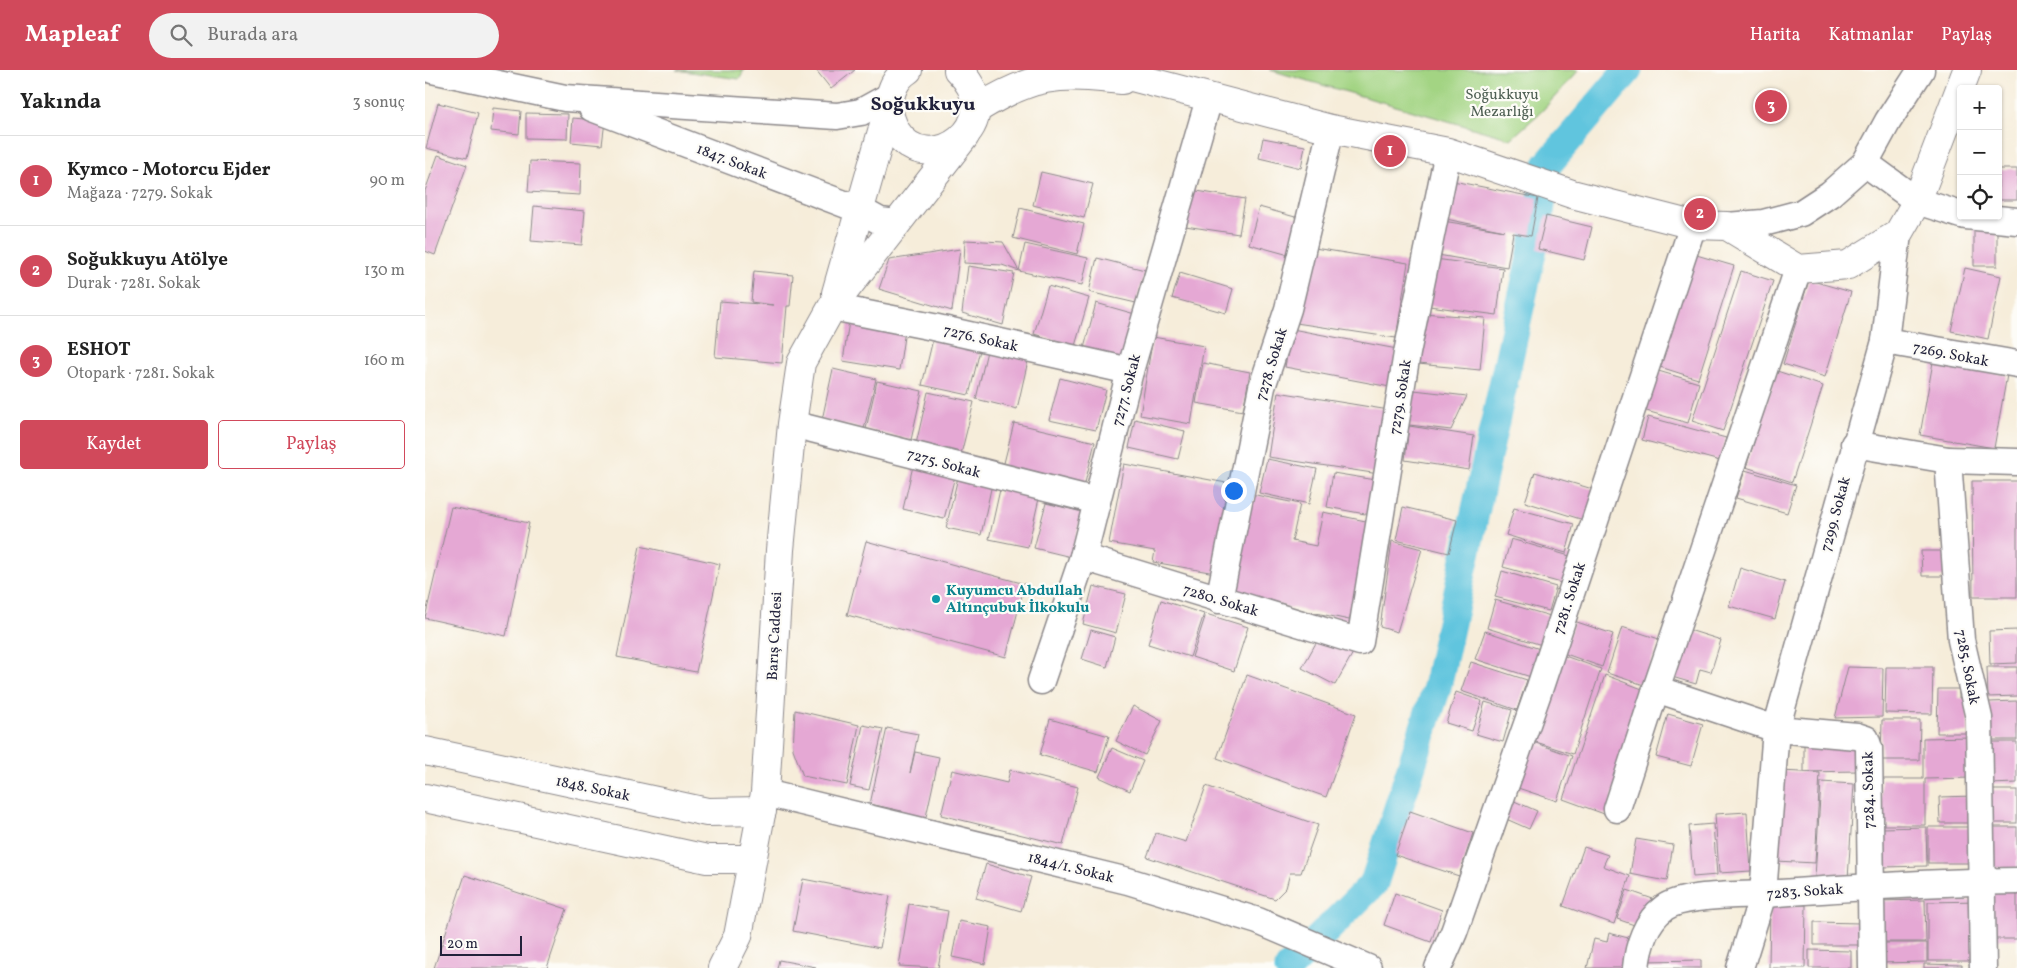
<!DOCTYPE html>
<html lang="tr">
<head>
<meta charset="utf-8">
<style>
  :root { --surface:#fff; --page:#f2f2f2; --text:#222; --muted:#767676; --line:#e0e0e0; --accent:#d1495b }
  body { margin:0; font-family:Vollkorn,serif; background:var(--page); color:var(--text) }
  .controls { position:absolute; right:15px; top:15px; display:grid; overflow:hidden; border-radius:5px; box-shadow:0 1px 4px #0004 }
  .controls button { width:45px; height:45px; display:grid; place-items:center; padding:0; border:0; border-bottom:1px solid var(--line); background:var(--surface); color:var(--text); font:25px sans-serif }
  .scale { position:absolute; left:15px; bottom:12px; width:82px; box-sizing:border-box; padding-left:5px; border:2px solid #22223b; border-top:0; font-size:14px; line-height:18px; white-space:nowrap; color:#22223b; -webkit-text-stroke:4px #fdfcf7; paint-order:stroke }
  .you { position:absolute; left:808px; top:420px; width:18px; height:18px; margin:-12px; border:4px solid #fff; border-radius:50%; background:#1a73e8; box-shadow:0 0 0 8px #1a73e833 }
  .badge { display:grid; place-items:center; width:32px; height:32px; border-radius:50%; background:var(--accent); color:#fff; font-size:16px; font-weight:700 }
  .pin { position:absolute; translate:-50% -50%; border:2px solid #fff; box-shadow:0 1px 5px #0006 }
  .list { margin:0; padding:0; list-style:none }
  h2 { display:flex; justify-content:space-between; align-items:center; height:65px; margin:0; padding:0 20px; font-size:21px }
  h2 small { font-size:16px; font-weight:400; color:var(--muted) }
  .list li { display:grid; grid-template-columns:32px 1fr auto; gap:15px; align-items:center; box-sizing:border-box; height:90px; padding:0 20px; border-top:1px solid var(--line) }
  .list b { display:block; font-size:19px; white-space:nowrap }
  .list p { margin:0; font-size:16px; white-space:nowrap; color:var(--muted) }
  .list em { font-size:16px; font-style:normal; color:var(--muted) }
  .actions { display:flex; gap:10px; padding:15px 20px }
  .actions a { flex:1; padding:11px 0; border:1px solid var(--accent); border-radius:5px; text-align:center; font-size:18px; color:var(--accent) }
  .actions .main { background:var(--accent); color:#fff }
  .icon { flex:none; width:28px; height:28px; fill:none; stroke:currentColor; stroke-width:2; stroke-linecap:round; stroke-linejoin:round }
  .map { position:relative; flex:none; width:1592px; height:898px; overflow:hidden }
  header { display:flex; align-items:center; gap:30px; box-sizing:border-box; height:70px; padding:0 25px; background:var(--accent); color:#fff }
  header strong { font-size:24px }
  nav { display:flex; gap:28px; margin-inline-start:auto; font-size:18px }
  .search { width:350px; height:45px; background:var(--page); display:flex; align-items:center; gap:12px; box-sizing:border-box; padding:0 18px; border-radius:28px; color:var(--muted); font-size:19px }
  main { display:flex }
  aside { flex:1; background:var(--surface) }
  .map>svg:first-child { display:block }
  .green { fill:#a3d483; stroke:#627b5f }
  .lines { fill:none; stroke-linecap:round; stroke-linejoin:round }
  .canal { stroke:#60c5de; stroke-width:29 }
  .building { fill:#e5a8d4 }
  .street-casing { stroke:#8c888a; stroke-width:29 }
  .secondary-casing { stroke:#8c888a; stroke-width:30 }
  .street { stroke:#fff; stroke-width:26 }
  .secondary { stroke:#fff; stroke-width:28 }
  .culture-dot { fill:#0f9aa8; stroke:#fdfcf7; stroke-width:2 }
  .labels { text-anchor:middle; stroke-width:4.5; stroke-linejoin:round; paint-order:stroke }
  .park-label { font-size:15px; fill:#4f6054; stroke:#fdfcf7 }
  .street-label { font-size:15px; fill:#22223b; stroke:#fdfcf7 }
  .culture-label { font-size:15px; font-weight:bold; fill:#0d838f; stroke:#fdfcf7; text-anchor:start }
  .district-label { font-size:20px; font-weight:bold; fill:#22223b; stroke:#fdfcf7 }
</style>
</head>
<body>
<header>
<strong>Mapleaf</strong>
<div class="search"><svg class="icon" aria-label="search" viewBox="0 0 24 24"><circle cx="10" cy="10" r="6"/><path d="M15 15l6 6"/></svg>Burada ara</div>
<nav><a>Harita</a><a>Katmanlar</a><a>Paylaş</a></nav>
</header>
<main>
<aside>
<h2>Yakında<small>3 sonuç</small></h2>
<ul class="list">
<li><span class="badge">1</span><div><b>Kymco - Motorcu Ejder</b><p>Mağaza · 7279. Sokak</p></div><em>90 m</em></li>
<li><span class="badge">2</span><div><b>Soğukkuyu Atölye</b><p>Durak · 7281. Sokak</p></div><em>130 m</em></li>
<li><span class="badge">3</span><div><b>ESHOT</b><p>Otopark · 7281. Sokak</p></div><em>160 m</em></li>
</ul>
<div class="actions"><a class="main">Kaydet</a><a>Paylaş</a></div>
</aside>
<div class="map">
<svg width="1592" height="898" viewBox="0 0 1592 898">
  <rect width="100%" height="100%" fill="#fdfcf7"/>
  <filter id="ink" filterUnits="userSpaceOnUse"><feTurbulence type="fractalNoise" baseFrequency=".02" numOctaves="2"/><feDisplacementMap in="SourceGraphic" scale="10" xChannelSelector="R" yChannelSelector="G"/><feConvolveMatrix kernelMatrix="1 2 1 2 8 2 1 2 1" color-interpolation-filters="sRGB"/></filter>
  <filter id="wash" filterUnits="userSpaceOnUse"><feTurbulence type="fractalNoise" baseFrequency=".0096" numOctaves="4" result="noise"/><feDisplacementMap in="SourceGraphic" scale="20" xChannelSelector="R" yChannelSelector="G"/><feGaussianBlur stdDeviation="1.12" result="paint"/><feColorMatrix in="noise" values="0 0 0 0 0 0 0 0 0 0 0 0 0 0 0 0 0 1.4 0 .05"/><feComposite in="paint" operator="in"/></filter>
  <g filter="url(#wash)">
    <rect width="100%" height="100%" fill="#f6edda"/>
    <g class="green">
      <polygon points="251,0 319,0 314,9"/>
      <polygon points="845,0 1154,0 1117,41 1086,69"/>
    </g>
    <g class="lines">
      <polyline class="canal" points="864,898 949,813 1012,617 1113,155 1122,95 1203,0"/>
    </g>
    <g id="blocks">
      <g class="building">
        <polygon points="391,0 430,0 406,19"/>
        <polygon points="13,33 53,43 42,88 1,78"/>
        <polygon points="68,38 96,41 94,64 66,61"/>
        <polygon points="101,43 143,44 142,69 101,68"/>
        <polygon points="148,48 180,51 177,75 146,72"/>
        <polygon points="838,68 880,76 876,98 834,88"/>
        <polygon points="13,85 42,95 10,185 0,181 0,121"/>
        <polygon points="105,91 156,93 155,125 103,122"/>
        <rect x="1573" y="99" width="19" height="31"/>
        <polygon points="616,102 668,114 659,148 608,135"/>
        <polygon points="1023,110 1113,128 1106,166 1088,163 1082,197 1013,185 1018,151 1080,161 1016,148"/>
        <polygon points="766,120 820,129 814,164 760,156"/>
        <polygon points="109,136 160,141 157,175 106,171"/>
        <polygon points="834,137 881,150 871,187 824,174"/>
        <polygon points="595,138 659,154 652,184 588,168"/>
        <polygon points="1121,146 1167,157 1159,190 1113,179"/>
        <rect x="1549" y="155" width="23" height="41"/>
        <polygon points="540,170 578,172 594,201 577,195 539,193"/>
        <polygon points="600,174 663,188 657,215 594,201"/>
        <polygon points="883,177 983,193 971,268 871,253"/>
        <polygon points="535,179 527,241 454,219 464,190"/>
        <polygon points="1268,184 1309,196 1273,309 1232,296"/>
        <polygon points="672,188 720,200 711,233 664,222"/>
        <polygon points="1010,189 1078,198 1072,245 1004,236"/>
        <polygon points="543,196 589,203 578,255 537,243"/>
        <polygon points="1540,198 1576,206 1563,269 1526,261"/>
        <polygon points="329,201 368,205 365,236 362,236 357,293 290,287 295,231 348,235 326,232"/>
        <polygon points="1316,201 1348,211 1298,361 1267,351"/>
        <polygon points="755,203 808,219 801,243 747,228"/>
        <polygon points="1384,210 1426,222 1400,307 1358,294"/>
        <polygon points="623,216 664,228 650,276 609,264"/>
        <polygon points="671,233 710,244 696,293 658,282"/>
        <polygon points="998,243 1060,248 1055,300 993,294"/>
        <polygon points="424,251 480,260 474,300 418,291"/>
        <polygon points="867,259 972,279 965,317 860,297"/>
        <polygon points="509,265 556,276 544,325 497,315"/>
        <polygon points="728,267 779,276 766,354 715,345"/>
        <polygon points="564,272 605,282 592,339 551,329"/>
        <polygon points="1508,292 1582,305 1569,378 1495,365"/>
        <polygon points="778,293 825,302 818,341 771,333"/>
        <polygon points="408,299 451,309 439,359 397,350"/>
        <polygon points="1230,300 1274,313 1263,353 1218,340"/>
        <polygon points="1352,301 1398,316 1367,412 1321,397"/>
        <polygon points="635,308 681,320 671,360 624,350"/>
        <polygon points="452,311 497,321 486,370 441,359"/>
        <polygon points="989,320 1042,326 1026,360 984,355"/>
        <polygon points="503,322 549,332 536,384 491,374"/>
        <polygon points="853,322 964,340 954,404 843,387"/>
        <polygon points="1223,347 1301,368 1295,391 1217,370"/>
        <polygon points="710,349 760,361 753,389 704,378"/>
        <polygon points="589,353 670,372 659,417 578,397"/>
        <polygon points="984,356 1049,366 1044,400 980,390"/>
        <polygon points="842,389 892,399 884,434 834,423"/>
        <polygon points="699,394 807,414 790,503 728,492 730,481 684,473"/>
        <polygon points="488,396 530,406 519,449 478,439"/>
        <polygon points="1320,400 1371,415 1362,443 1311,428"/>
        <polygon points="1110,402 1171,420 1162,451 1100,432"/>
        <polygon points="908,403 957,411 951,446 902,437"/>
        <polygon points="533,407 567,414 556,465 521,458"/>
        <polygon points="1547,411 1592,411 1592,527 1548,527"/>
        <polygon points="576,415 615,424 603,477 564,469"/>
        <polygon points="826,424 875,434 867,471 891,476 898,442 950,453 929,551 805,525"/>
        <polygon points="621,433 657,442 646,487 609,478"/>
        <polygon points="26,437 104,453 81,566 0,548"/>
        <polygon points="978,437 1032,450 1024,483 971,470"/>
        <polygon points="1089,438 1149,454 1141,483 1081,465"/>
        <polygon points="1086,469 1148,487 1140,514 1078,497"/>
        <polygon points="441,471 600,514 581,587 422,545"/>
        <polygon points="967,471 997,479 972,562 955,557"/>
        <polygon points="215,476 295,494 271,602 192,587"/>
        <polygon points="1496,481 1520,481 1520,506 1497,506"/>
        <polygon points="1315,498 1360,512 1350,549 1304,536"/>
        <polygon points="1077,501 1131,517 1124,541 1070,527"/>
        <polygon points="668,516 701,524 691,563 658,554"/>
        <polygon points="736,530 779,544 765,587 723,574"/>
        <polygon points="1070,530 1129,547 1120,576 1062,558"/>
        <polygon points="781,544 823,557 809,601 767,587"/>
        <polygon points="1149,551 1188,564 1177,597 1138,583"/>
        <polygon points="1197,557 1234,569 1219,615 1182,603"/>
        <polygon points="1261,559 1296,570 1286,602 1275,599 1271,614 1247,607"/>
        <polygon points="666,560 690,567 682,597 657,589"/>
        <polygon points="1592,560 1592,593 1565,594 1564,561"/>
        <polygon points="1060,561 1118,580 1109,608 1050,589"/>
        <polygon points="896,564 929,581 910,615 877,598"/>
        <polygon points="1137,585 1176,599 1148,684 1108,671"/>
        <polygon points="1046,592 1102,610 1092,640 1036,621"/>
        <polygon points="1423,597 1458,598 1457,647 1410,648"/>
        <polygon points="1461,597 1508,597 1507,644 1460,643"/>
        <polygon points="1562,597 1592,597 1592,626 1563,627"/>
        <polygon points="822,605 931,644 901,727 792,688"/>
        <polygon points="1180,605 1220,620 1182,745 1138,729"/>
        <polygon points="1513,619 1534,619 1534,628 1543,628 1543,663 1512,663"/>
        <polygon points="1031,622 1057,631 1047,661 1021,653"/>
        <polygon points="1592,631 1592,670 1565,670 1564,632"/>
        <polygon points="1060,632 1087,640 1078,672 1051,664"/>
        <polygon points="708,636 737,651 720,685 691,671"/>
        <polygon points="370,640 434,655 422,715 378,706 368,679"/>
        <polygon points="1243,644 1278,654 1266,696 1231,687"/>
        <polygon points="625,649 684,666 673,702 615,685"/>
        <polygon points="1457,650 1495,650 1494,690 1456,690"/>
        <polygon points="438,655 458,659 444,720 425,716"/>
        <polygon points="462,658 493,664 485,703 490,682 514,687 499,756 475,750 477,741 445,734"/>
        <polygon points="1547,667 1547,708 1500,709 1500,755 1456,755 1456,709 1498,709 1498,668"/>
        <polygon points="1433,670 1433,701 1379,702 1379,671"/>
        <polygon points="1108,672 1147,686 1132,731 1093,718"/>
        <polygon points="1563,672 1592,672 1592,713 1564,714"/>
        <polygon points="687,678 718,691 705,721 674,707"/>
        <polygon points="527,700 582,713 585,700 653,717 638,775 516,745"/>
        <polygon points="1356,701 1395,703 1390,793 1351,791"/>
        <polygon points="1396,712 1429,714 1423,809 1390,807"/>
        <polygon points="781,716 893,755 876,803 865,803 861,818 850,829 722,787 731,763 761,772"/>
        <rect x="1564" y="720" width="28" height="33"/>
        <polygon points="1550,726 1550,753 1515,753 1514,727"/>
        <polygon points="1087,730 1112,741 1104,759 1079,748"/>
        <polygon points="985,741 1048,763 1034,806 970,785"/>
        <polygon points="1322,742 1326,801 1294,803 1290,744"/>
        <polygon points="1288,754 1292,805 1268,807 1264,756"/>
        <polygon points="1501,757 1502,796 1457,797 1456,758"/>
        <rect x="1503" y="757" width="48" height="36"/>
        <rect x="1563" y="757" width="29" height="41"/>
        <polygon points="1211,769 1248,775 1242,811 1205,804"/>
        <polygon points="1159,777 1183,785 1178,796 1205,806 1189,854 1138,836"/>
        <polygon points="561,794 606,807 596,841 551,828"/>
        <polygon points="40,805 142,839 122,898 9,898"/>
        <polygon points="378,809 465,826 455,878 368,861"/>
        <rect x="1560" y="819" width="32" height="50"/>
        <polygon points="1202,820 1228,829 1218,858 1192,849"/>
        <polygon points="970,823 1017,840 1006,872 959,855"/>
        <polygon points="1500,830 1501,872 1452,872 1452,831"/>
        <polygon points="1555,831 1555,891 1503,891 1503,832"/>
        <polygon points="484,834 523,841 513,898 474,896"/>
        <polygon points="1345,835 1381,835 1380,898 1344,898"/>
        <polygon points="534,851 566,857 560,894 527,887"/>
        <polygon points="1389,852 1435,853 1435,875 1389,875"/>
        <polygon points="1184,863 1207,869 1200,898 1162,898 1169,869 1182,872"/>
        <polygon points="1452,873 1502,873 1502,892 1452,893"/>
        <polygon points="1384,880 1426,881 1426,898 1384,898"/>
        <polygon points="354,890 391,897 391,898 352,898"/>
        <polygon points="1276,890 1276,898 1221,898 1221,891"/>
        <polygon points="1499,894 1537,895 1537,898 1499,898"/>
      </g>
    </g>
  </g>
  <g filter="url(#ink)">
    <use href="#blocks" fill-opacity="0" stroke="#8c888a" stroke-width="1"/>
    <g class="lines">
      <defs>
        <g id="street">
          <polyline points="7,0 140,28 412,46 436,42 465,26"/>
          <polyline points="167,38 435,140 455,151 472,153"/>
          <polyline points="1440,93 1492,131 1536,145"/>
          <polyline points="1541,146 1592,151"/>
          <polyline points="1302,156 1338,153 1376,143 1405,124 1440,93 1463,51 1496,0"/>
          <polyline points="407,237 508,257 705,301"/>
          <polyline points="1460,271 1592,294"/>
          <polyline points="367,354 672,431"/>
          <polyline points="1429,374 1523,390 1536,570 1554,648 1558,898"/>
          <polyline points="1523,390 1592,392"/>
          <polyline points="658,487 935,572 982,283 1023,82"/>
          <polyline points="794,530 837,317 863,239 906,59"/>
          <polyline points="616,611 658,487 705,301 784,29"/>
          <polyline points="1231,619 1351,659 1432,666 1441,669 1444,678 1447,898"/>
          <polyline points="340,723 703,811 833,851 943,898"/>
          <polyline points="1192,739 1231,619 1373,199"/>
          <polyline points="1013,898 1029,862 1115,617 1268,155"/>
          <path d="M 1211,898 C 1213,876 1221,851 1239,838 C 1257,824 1317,825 1340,824 C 1424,818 1508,812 1592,811"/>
          <polyline points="1315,898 1338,824 1351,659 1460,271 1473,164"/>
        </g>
        <g id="secondary">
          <path d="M 483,0 C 470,8 465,22 464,36 C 463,45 467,53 471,61 C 502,112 588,54 533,0"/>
          <polyline points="680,0 906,59 1023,82 1147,124 1268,155 1302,156 1373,199 1423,195 1473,164 1492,131 1542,0"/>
          <path d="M 552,39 C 608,4 633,3 697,10"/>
          <polyline points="411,223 463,40"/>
          <polyline points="0,681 282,742 337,741"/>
          <polyline points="0,728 282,789 327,789"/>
          <polyline points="297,898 313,866 340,723 355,480 367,354 376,293 407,237 540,66"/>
        </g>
      </defs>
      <use href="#street" class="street-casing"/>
      <use href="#secondary" class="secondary-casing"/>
      <use href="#street" class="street"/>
      <use href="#secondary" class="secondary"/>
    </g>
  </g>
  <circle class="culture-dot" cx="511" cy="529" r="5"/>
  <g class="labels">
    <g class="park-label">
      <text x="1077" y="29">Soğukkuyu<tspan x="1077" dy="17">Mezarlığı</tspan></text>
    </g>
    <g class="street-label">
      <text transform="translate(307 91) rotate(21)" y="5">1847. Sokak</text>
      <text transform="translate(556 268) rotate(13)" y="5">7276. Sokak</text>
      <text transform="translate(1526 284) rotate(11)" y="5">7269. Sokak</text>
      <text transform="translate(846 294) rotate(-73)" y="5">7278. Sokak</text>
      <text transform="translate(701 320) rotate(-75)" y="5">7277. Sokak</text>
      <text transform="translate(975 327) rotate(-81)" y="5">7279. Sokak</text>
      <text transform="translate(519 393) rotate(15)" y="5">7275. Sokak</text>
      <text transform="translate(1410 444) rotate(-75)" y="5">7299. Sokak</text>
      <text transform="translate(1144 528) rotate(-72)" y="5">7281. Sokak</text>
      <text transform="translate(796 530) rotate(17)" y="5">7280. Sokak</text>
      <text transform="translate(349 566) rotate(-87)" y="5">Barış Caddesi</text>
      <text transform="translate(1543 597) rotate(79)" y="5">7285. Sokak</text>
      <text transform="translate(168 718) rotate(12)" y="5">1848. Sokak</text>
      <text transform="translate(1443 720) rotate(-91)" y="5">7284. Sokak</text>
      <text transform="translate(646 797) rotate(14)" y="5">1844/1. Sokak</text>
      <text transform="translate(1380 821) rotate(-4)" y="5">7283. Sokak</text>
    </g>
    <g class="culture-label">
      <text x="521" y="525">Kuyumcu Abdullah<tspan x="521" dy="17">Altınçubuk İlkokulu</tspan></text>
    </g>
    <g class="district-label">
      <text x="498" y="40">Soğukkuyu</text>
    </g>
  </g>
</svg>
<div class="controls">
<button>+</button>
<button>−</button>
<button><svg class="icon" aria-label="locate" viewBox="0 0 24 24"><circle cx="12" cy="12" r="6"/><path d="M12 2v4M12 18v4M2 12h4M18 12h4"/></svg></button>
</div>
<div class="scale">20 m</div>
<div class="you"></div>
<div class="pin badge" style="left:965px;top:81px">1</div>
<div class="pin badge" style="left:1275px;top:144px">2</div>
<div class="pin badge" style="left:1346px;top:36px">3</div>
</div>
</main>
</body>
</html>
